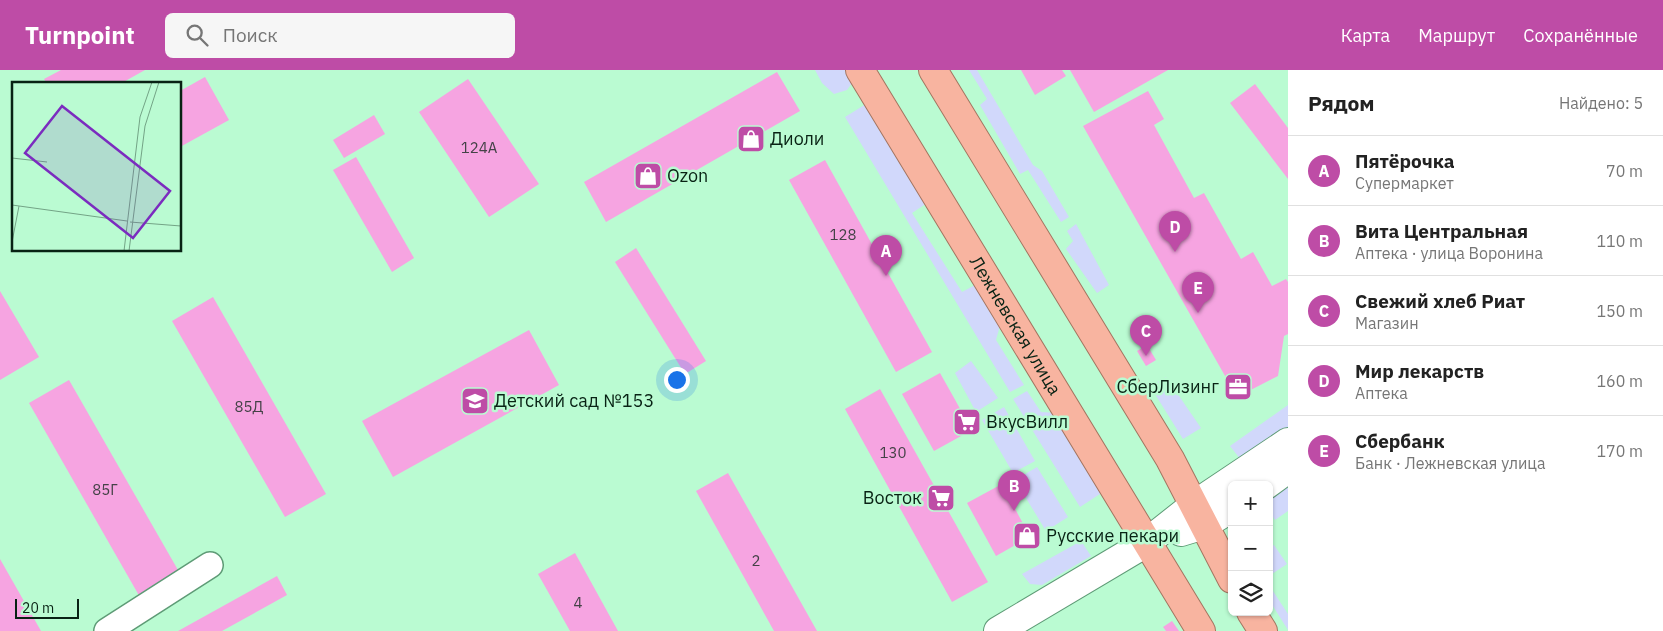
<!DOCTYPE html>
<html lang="ru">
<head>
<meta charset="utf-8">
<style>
  :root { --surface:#fff; --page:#f6f6f6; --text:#222; --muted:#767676; --line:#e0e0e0; --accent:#be4ca6 }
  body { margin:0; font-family:"IBM Plex Sans",sans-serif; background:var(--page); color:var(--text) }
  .controls { position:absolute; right:15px; bottom:15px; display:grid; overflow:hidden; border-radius:8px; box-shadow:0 1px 4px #0004 }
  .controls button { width:45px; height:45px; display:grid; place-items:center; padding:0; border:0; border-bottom:1px solid var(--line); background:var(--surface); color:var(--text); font:25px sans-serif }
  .scale { position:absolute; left:15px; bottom:12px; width:64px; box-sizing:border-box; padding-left:5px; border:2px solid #082214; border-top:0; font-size:14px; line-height:18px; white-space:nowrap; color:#082214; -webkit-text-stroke:4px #bafbd2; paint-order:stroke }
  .you { position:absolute; left:676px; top:309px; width:18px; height:18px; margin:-12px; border:4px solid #fff; border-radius:50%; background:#1a73e8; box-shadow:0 0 0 8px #1a73e833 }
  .badge { display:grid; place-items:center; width:32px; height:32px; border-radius:50%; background:var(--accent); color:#fff; font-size:16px; font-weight:700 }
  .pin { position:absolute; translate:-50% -41px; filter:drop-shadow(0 1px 2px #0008) }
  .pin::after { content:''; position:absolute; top:26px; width:18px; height:15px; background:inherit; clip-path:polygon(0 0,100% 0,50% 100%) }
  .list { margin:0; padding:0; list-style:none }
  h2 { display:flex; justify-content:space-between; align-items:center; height:65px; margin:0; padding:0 20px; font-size:21px }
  h2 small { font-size:16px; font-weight:400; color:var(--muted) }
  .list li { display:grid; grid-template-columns:32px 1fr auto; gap:15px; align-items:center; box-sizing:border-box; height:70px; padding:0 20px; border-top:1px solid var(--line) }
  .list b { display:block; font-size:19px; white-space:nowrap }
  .list p { margin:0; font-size:16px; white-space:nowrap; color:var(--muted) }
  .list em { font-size:16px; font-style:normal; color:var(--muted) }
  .icon { flex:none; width:28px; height:28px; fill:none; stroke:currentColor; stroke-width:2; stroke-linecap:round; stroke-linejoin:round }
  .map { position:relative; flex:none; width:1288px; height:561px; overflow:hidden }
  header { display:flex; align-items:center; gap:30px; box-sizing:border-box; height:70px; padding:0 25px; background:var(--accent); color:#fff }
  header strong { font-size:24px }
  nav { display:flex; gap:28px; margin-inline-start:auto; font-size:18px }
  .search { width:350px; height:45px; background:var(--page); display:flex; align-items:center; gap:12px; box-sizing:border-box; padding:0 18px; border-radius:8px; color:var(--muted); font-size:19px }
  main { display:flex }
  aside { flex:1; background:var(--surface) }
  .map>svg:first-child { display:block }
  .green { fill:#d1d8fb }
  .building { fill:#f6a4e1 }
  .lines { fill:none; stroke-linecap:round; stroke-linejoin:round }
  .minor-casing { stroke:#5e9b76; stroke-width:28 }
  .tertiary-casing { stroke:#5e9b76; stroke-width:30 }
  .secondary-casing { stroke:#5e9b76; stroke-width:30 }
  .trunk-casing { stroke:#a37560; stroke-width:30 }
  .minor { stroke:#fff; stroke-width:25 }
  .tertiary { stroke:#fff; stroke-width:28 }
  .secondary { stroke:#fff; stroke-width:28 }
  .trunk { stroke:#f8b4a0; stroke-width:28 }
  .labels { text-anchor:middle; stroke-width:5; stroke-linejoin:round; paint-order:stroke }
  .number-label { font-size:15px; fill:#444247 }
  .poi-label { font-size:18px; fill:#082214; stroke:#bafbd2; text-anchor:start }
  .street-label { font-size:18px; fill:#082214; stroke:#bafbd2 }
  .inset-road { fill:none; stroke:#73a486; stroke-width:1 }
  .view { fill:#7b2cbf; fill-opacity:0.15; stroke:#7b2cbf; stroke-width:2.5 }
  .inset-edge { fill:none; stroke:#082214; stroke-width:2.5 }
</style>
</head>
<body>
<header>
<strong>Turnpoint</strong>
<div class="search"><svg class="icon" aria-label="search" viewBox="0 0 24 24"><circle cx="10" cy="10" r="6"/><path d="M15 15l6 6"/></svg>Поиск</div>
<nav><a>Карта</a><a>Маршрут</a><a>Сохранённые</a></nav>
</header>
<main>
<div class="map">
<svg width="1288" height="561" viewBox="0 0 1288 561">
  <rect width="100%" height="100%" fill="#bafbd2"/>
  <g class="green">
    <polygon points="815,0 846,0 852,13 847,20 834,24 822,13"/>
    <polygon points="969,0 977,0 1033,95 1042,101 1069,147 1061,152 1028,100 1020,104 980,35 987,29"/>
    <polygon points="866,34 927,133 912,143 962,222 977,214 1001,252 996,270 1024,315 1010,322 845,47"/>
    <polygon points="1076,154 1109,215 1097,223 1066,179 1073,171 1067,161"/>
    <polygon points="971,291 998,328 976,342 955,303"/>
    <polygon points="1166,307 1201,358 1183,369 1150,316"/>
    <polygon points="1027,321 1041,342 1057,343 1103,422 1080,437 1013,329"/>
    <polygon points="1288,335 1288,357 1241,390 1230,376"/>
    <polygon points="1004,337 1035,391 1013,403 982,350"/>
    <polygon points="1037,397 1068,447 1046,461 1015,410"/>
    <polygon points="1286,415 1288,418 1288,441 1275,450 1269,441 1269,427"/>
    <polygon points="1081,471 1091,486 1042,515 1030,514 1022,504"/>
    <polygon points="1274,475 1287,494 1269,506 1269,478"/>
    <polygon points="1269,515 1288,544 1288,560 1269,530"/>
  </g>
  <g class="building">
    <polygon points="61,0 145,0 120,14 47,14 44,9"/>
    <polygon points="1021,0 1062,0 1066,6 1035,25"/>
    <polygon points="1070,0 1168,0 1094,42"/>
    <polygon points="777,2 800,41 606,152 584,112"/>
    <polygon points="205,7 229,50 180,77 180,21"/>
    <polygon points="468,9 539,114 489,147 419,42"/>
    <polygon points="1255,14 1288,58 1288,109 1230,33"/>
    <polygon points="1148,21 1164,49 1154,55 1194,128 1204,123 1241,189 1253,182 1272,216 1286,209 1288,212 1288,264 1284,266 1278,306 1237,327 1083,56"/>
    <polygon points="374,45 385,64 344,88 333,70"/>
    <polygon points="356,87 414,188 392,202 333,100"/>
    <polygon points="825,90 932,282 896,302 789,110"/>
    <polygon points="636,178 706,291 685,304 615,192"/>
    <polygon points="0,221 39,287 0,310"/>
    <polygon points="213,227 326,424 285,447 172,251"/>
    <polygon points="529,260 559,315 393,407 362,351"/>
    <polygon points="1147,275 1156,290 1146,296 1137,281"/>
    <polygon points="940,303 972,360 934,381 902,324"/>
    <polygon points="69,310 182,507 141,529 29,333"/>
    <polygon points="880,319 988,512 952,532 845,339"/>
    <polygon points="728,403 817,561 774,561 696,421"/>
    <polygon points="1002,414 1028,463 1026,469 996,486 967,433"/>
    <polygon points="575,483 618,561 570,561 538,504"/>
    <polygon points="0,489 41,561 0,561"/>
    <polygon points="277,506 287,525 222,561 178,561"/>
    <polygon points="1172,551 1179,561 1166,561 1163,557"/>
  </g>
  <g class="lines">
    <defs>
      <polyline id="minor" points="107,561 210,495"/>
      <polyline id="tertiary" points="998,561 1146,473"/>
      <g id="secondary">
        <polyline points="1266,415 1288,399"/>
        <polyline points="1181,462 1204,455 1232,438"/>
        <polyline points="1146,473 1194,435 1288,372"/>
      </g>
      <g id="trunk">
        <path id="s1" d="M 860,0 L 1201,561"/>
        <polyline points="933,0 1170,389 1232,509"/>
        <polyline points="1251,542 1263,561"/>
      </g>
    </defs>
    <use href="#minor" class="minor-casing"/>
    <use href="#tertiary" class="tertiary-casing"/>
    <use href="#secondary" class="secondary-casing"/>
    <use href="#trunk" class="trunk-casing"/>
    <use href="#minor" class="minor"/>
    <use href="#tertiary" class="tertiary"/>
    <use href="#secondary" class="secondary"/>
    <use href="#trunk" class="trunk"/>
  </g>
  <defs>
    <symbol id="shop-square" viewBox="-11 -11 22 22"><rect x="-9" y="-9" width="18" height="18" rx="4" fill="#be4ca6" stroke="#bafbd2"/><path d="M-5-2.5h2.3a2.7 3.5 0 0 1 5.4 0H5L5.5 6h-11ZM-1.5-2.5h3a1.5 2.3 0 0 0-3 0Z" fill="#fff"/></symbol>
    <symbol id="office-square" viewBox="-11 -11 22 22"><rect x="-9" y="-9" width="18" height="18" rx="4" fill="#be4ca6" stroke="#bafbd2"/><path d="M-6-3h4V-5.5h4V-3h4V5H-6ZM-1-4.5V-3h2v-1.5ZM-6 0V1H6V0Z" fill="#fff"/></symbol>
    <symbol id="school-square" viewBox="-11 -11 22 22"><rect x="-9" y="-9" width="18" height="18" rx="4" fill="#be4ca6" stroke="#bafbd2"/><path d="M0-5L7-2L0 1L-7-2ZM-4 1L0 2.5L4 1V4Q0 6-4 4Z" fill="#fff"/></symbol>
    <symbol id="supermarket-square" viewBox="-11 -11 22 22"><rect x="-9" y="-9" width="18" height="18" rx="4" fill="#be4ca6" stroke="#bafbd2"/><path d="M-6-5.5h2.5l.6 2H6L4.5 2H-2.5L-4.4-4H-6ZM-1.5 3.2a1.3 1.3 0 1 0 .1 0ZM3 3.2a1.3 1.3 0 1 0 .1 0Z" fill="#fff"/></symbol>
  </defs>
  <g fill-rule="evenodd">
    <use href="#shop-square" x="735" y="53" width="32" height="32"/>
    <use href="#shop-square" x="632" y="90" width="32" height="32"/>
    <use href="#office-square" x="1222" y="301" width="32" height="32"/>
    <use href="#school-square" x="459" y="315" width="32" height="32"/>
    <use href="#supermarket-square" x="951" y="336" width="32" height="32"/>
    <use href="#supermarket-square" x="925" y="412" width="32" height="32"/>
    <use href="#shop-square" x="1011" y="450" width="32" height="32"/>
  </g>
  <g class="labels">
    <g class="number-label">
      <text x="479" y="83">124А</text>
      <text x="843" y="170">128</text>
      <text x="249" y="342">85Д</text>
      <text x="893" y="388">130</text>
      <text x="105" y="425">85Г</text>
      <text x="756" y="496">2</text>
      <text x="578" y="538">4</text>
    </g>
    <g class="poi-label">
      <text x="770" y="75">Диоли</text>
      <text x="667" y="112">Ozon</text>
      <text x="1219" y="323" text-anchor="end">СберЛизинг</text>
      <text x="494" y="337">Детский сад №153</text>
      <text x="986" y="358">ВкусВилл</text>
      <text x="922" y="434" text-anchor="end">Восток</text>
      <text x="1046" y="472">Русские пекари</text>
    </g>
    <g class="street-label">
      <text dy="6" stroke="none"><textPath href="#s1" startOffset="299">Лежневская улица</textPath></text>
    </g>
  </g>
  <g transform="translate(12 12)">
    <rect width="169" height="169" fill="#bafbd2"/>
    <path class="inset-road" d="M 0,76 L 35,80M 0,123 L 115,139M 118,140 L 169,144M 0,160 L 7,124M 112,169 L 128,35 L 140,0M 117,169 L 133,44 L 147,0"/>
    <path class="view" d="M 50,24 L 158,109 L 121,156 L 13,71 Z"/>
    <rect width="169" height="169" class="inset-edge"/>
  </g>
</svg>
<div class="controls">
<button>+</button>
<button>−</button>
<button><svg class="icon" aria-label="layers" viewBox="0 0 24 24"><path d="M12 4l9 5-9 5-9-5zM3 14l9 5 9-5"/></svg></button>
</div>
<div class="scale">20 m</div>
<div class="you"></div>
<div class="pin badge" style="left:886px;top:206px">A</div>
<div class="pin badge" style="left:1014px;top:441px">B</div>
<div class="pin badge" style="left:1146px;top:286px">C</div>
<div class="pin badge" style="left:1175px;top:182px">D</div>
<div class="pin badge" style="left:1198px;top:243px">E</div>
</div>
<aside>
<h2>Рядом<small>Найдено: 5</small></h2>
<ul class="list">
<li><span class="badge">A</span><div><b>Пятёрочка</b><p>Супермаркет</p></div><em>70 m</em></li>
<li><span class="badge">B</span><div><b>Вита Центральная</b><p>Аптека · улица Воронина</p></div><em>110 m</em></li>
<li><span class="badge">C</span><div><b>Свежий хлеб Риат</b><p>Магазин</p></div><em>150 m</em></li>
<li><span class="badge">D</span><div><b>Мир лекарств</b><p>Аптека</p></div><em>160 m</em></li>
<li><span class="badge">E</span><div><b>Сбербанк</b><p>Банк · Лежневская улица</p></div><em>170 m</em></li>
</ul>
</aside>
</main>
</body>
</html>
